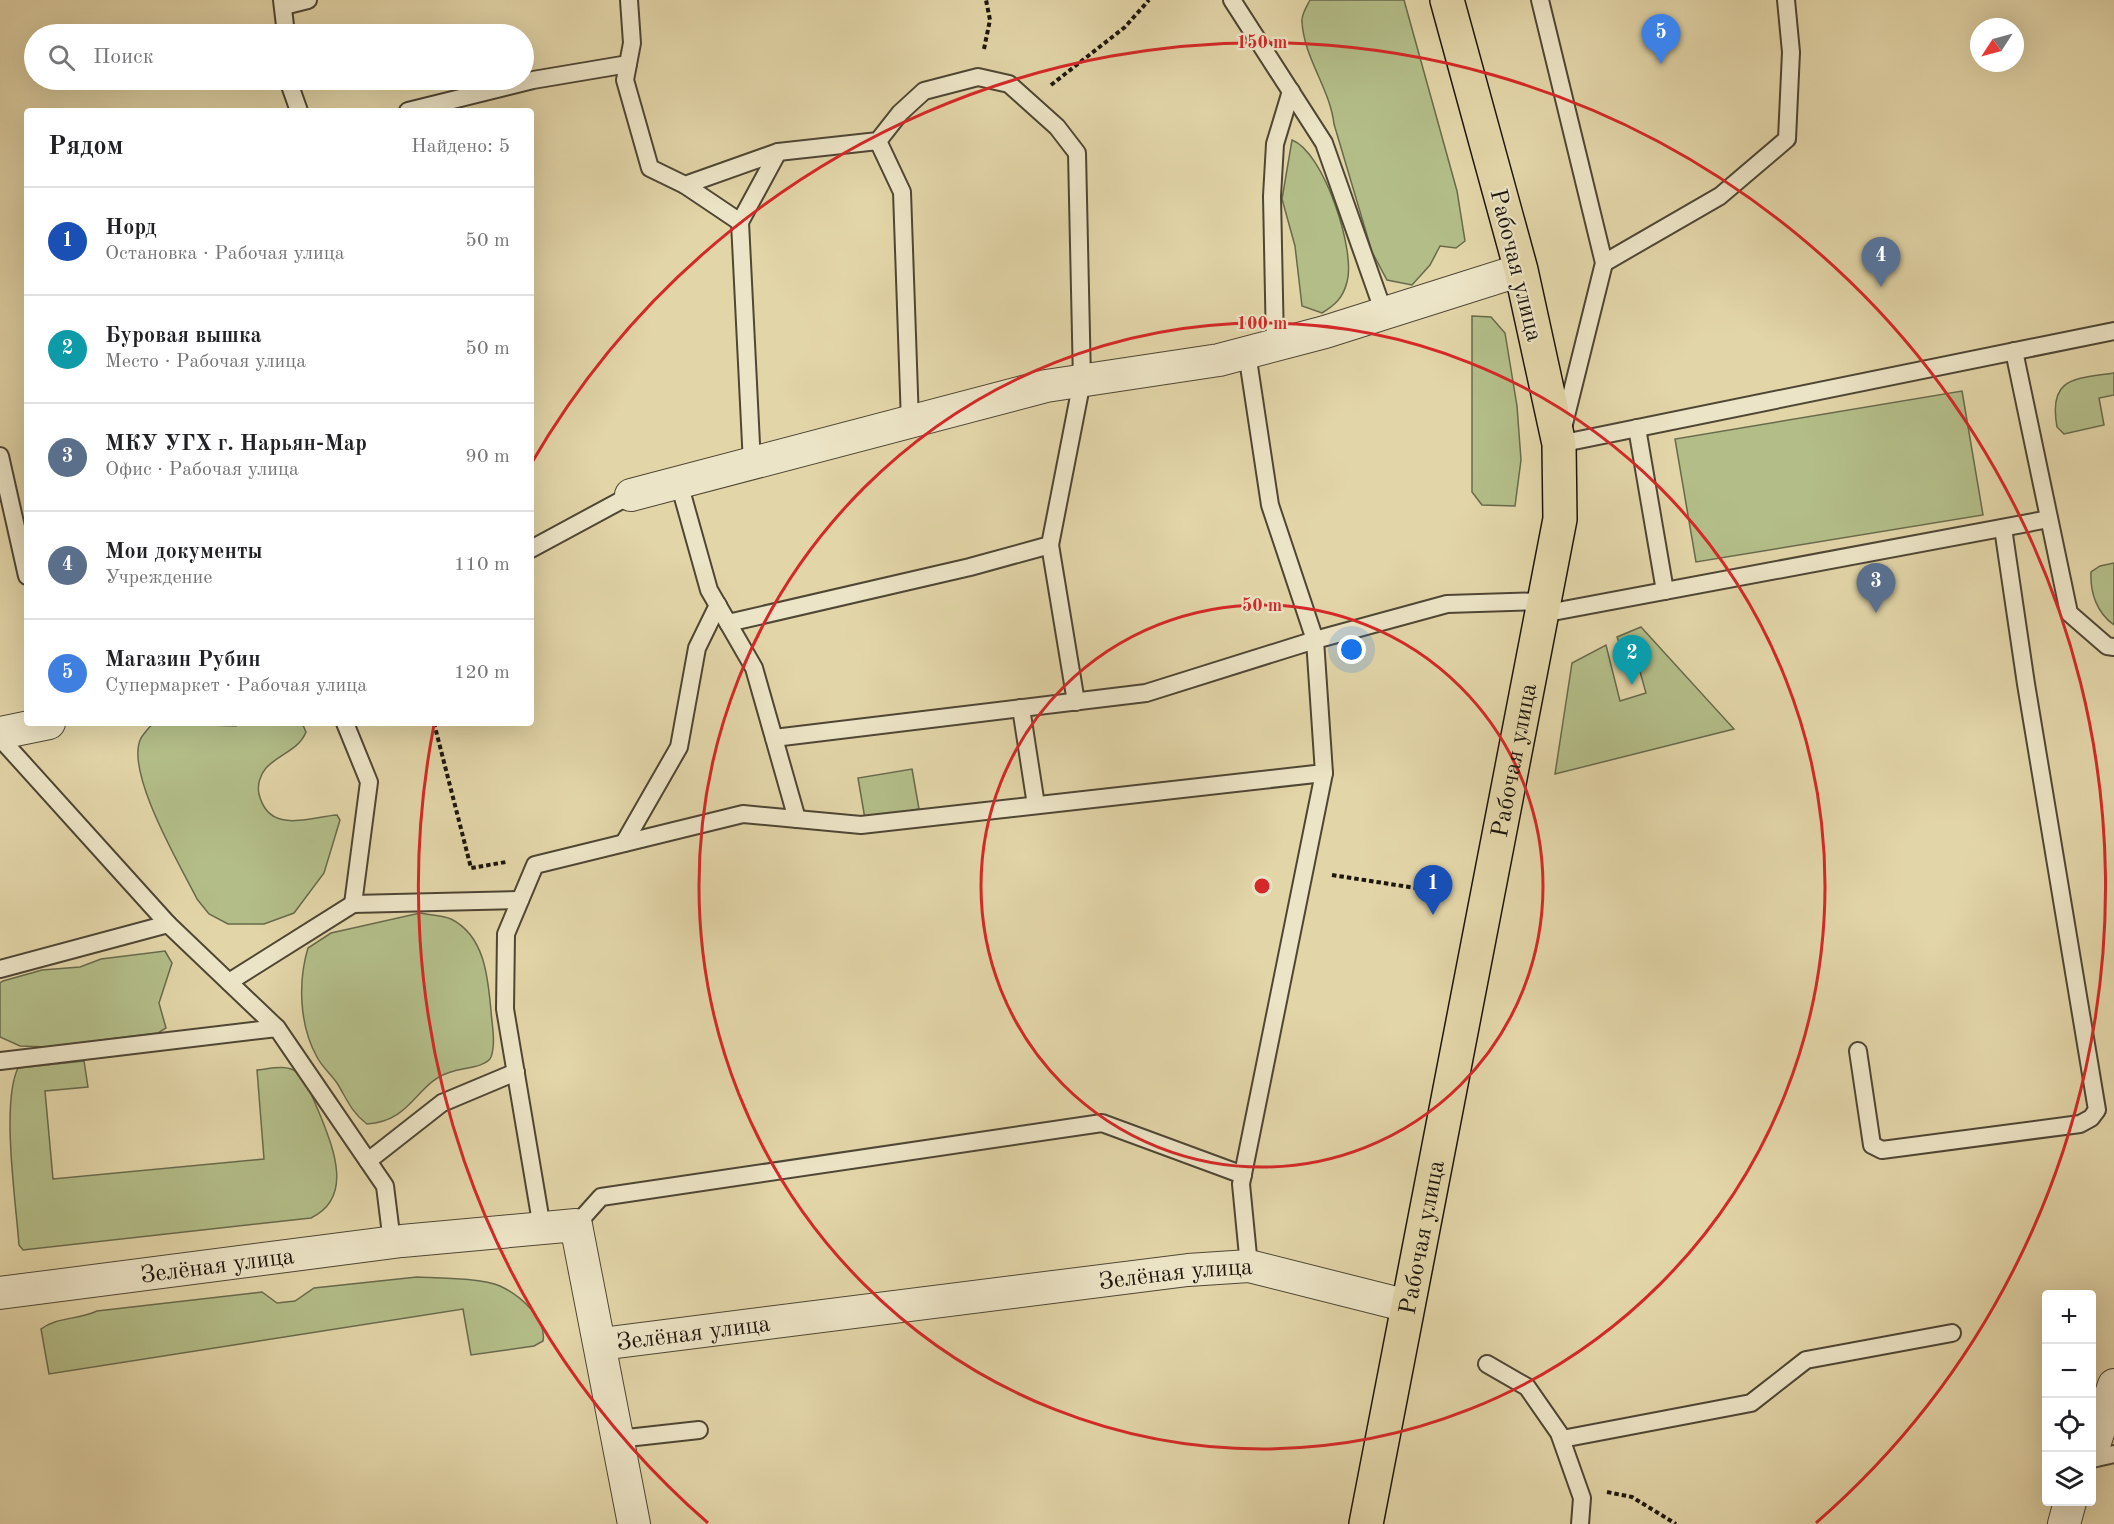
<!DOCTYPE html>
<html lang="ru">
<head>
<meta charset="utf-8">
<style>
  :root { --surface:#fff; --page:#f2f2f2; --text:#202124; --muted:#757577; --line:#e0e0e0; --accent:#7c3aed }
  body { margin:0; font-family:"Old Standard TT",serif; background:var(--page); color:var(--text) }
  .controls { position:absolute; right:18px; bottom:18px; display:grid; overflow:hidden; border-radius:6px; box-shadow:0 6px 24px #0002 }
  .controls button { width:54px; height:54px; display:grid; place-items:center; padding:0; border:0; border-bottom:2px solid var(--line); background:var(--surface); color:var(--text); font:30px sans-serif }
  .compass { position:absolute; left:1970px; top:18px; width:54px; height:54px; border-radius:50%; background:var(--surface); box-shadow:0 6px 24px #0002; rotate:234deg }
  .you { position:absolute; left:1352px; top:650px; width:21px; height:21px; margin:-15px; border:4px solid #fff; border-radius:50%; background:#1a73e8; box-shadow:0 0 0 9px #1a73e833 }
  .badge { display:grid; place-items:center; width:39px; height:39px; border-radius:50%; background:var(--accent); color:#fff; font-size:20px; font-weight:700 }
  .pin { position:absolute; translate:-50% -50px; filter:drop-shadow(0 2px 3px #0008) }
  .pin::after { content:''; position:absolute; top:32px; width:21px; height:18px; background:inherit; clip-path:polygon(0 0,100% 0,50% 100%) }
  .list { margin:0; padding:0; list-style:none }
  h2 { display:flex; justify-content:space-between; align-items:center; height:78px; margin:0; padding:0 24px; font-size:26px }
  h2 small { font-size:20px; font-weight:400; color:var(--muted) }
  .list li { display:grid; grid-template-columns:39px 1fr auto; gap:18px; align-items:center; box-sizing:border-box; height:108px; padding:0 24px; border-top:2px solid var(--line) }
  .list b { display:block; font-size:22px; white-space:nowrap }
  .list p { margin:0; font-size:20px; white-space:nowrap; color:var(--muted) }
  .list em { font-size:20px; font-style:normal; color:var(--muted) }
  .icon { flex:none; width:33px; height:33px; fill:none; stroke:currentColor; stroke-width:2; stroke-linecap:round; stroke-linejoin:round }
  .map { position:relative; flex:none; width:2114px; height:1524px; overflow:hidden }
  .search { position:absolute; background:var(--surface); box-shadow:0 6px 24px #0002; left:24px; top:24px; width:510px; height:66px; display:flex; align-items:center; gap:15px; box-sizing:border-box; padding:0 21px; border-radius:33px; color:var(--muted); font-size:22px }
  .panel { position:absolute; background:var(--surface); box-shadow:0 6px 24px #0002; left:24px; top:108px; width:510px; height:618px; border-radius:6px }
  .map>svg:first-child { display:block }
  .green { fill:#b3bd88; stroke:#686a4a; stroke-width:1.5 }
  .lines { fill:none; stroke-linecap:round; stroke-linejoin:round }
  .service-casing { stroke:#4f4634; stroke-width:20 }
  .minor-casing { stroke:#4f4634; stroke-width:34 }
  .primary-casing { stroke:#1e160d; stroke-width:36 }
  .path { stroke:#1e160d; stroke-width:4; stroke-dasharray:4.5 3; stroke-linecap:butt }
  .service { stroke:#ece4c6; stroke-width:16 }
  .minor { stroke:#ece4c6; stroke-width:32 }
  .primary { stroke:#e2d5a8; stroke-width:33 }
  .ring { fill:none; stroke:#d62828; stroke-width:3 }
  .labels { text-anchor:middle; stroke-width:4.5; stroke-linejoin:round; paint-order:stroke }
  .street-label { font-size:24px; fill:#1e160d; stroke:#ece4c6 }
  .centre { fill:#d62828; stroke:#ece4c6; stroke-width:3 }
  .ring-label { font-size:18px; text-anchor:middle; font-weight:bold; fill:#d62828; stroke:#ece4c6; stroke-width:4.5; stroke-linejoin:round; paint-order:stroke }
</style>
</head>
<body>
<div class="map">
<svg width="2114" height="1524" viewBox="0 0 2114 1524">
  <rect width="100%" height="100%" fill="#e2d5a8"/>
  <filter id="stains"><feTurbulence type="fractalNoise" baseFrequency=".00333" numOctaves="4"/><feColorMatrix values="0 0 0 0 .2 0 0 0 0 .09 0 0 0 0 .02 0 0 0 .5 -.17"/></filter>
  <radialGradient id="worn" r=".72"><stop offset=".6" stop-color="#630" stop-opacity="0"/><stop offset="1" stop-color="#630" stop-opacity=".3"/></radialGradient>
  <g class="green">
    <path d="M 1310,0 L 1404,0 L 1457,191 L 1465,241 L 1456,248 L 1440,246 L 1430,265 L 1412,285 L 1387,280 L 1372,252 L 1334,124 C 1330,89 1304,58 1302,22 C 1301,15 1307,6 1310,0 Z"/>
    <path d="M 1292,140 C 1324,152 1356,251 1347,282 C 1343,298 1335,305 1322,313 L 1302,306 L 1295,246 L 1282,199 Z"/>
    <polygon points="1472,316 1491,317 1505,333 1517,406 1521,460 1515,506 1482,505 1472,492"/>
    <path d="M 2114,373 L 2114,395 L 2099,398 L 2104,425 L 2064,434 L 2057,427 C 2048,377 2074,379 2114,373 Z"/>
    <polygon points="1962,391 1983,515 1696,562 1675,439"/>
    <path d="M 2114,563 L 2114,625 C 2097,613 2090,593 2091,572 L 2100,566 Z"/>
    <polygon points="1641,627 1734,729 1555,774 1572,663 1606,645 1620,701 1646,693 1639,668 1629,670 1617,637"/>
    <path d="M 153,723 L 236,726 L 239,723 L 302,723 L 306,732 C 299,750 279,754 266,768 C 260,775 257,785 259,794 C 269,835 308,817 337,815 L 340,820 L 324,873 L 294,913 L 264,924 L 228,924 L 209,914 L 197,899 C 181,867 124,771 141,738 C 144,733 149,728 153,723 Z"/>
    <polygon points="912,769 919,809 865,819 858,778"/>
    <path d="M 420,913 C 429,915 443,915 451,919 C 485,936 488,978 491,1011 C 492,1025 496,1043 491,1057 C 487,1067 463,1068 454,1071 C 416,1080 414,1121 367,1124 C 351,1112 347,1099 337,1083 C 331,1074 322,1067 317,1057 C 299,1025 298,981 308,948 L 331,933 Z"/>
    <polygon points="165,951 172,963 159,1003 166,1028 158,1033 47,1047 20,1046 0,1037 0,983 3,981 42,970 80,967 101,959"/>
    <path d="M 84,1061 L 88,1087 L 45,1091 L 53,1179 L 264,1159 L 257,1070 C 269,1069 286,1064 297,1072 C 308,1082 315,1104 321,1117 C 334,1150 353,1198 311,1218 L 23,1250 L 19,1245 C 16,1203 1,1103 18,1068 Z"/>
    <path d="M 417,1277 C 437,1278 483,1278 500,1286 C 519,1295 547,1318 543,1341 L 534,1346 L 471,1355 L 463,1309 L 49,1374 L 41,1329 C 57,1317 77,1320 97,1311 L 262,1292 L 277,1303 L 295,1301 L 314,1288 Z"/>
  </g>
  <g class="lines">
    <defs>
      <g id="service">
        <polyline points="282,0 286,34"/>
        <polyline points="629,0 632,43 625,80 650,168 685,185 778,152 878,141 900,113 924,91 978,77 1009,84 1057,127 1077,153 1082,381 1050,545 970,567 728,623"/>
        <polyline points="1232,0 1324,143 1384,313"/>
        <polyline points="1540,0 1604,263 1559,444 2114,331"/>
        <polyline points="284,6 308,0"/>
        <polyline points="288,80 299,111"/>
        <polyline points="408,111 533,80 628,64"/>
        <polyline points="878,141 902,192 910,422"/>
        <polyline points="685,185 740,222 752,464"/>
        <polyline points="740,222 778,152"/>
        <polyline points="1604,263 1720,196 1787,139 1791,52 1786,0"/>
        <polyline points="1275,345 1272,196 1275,144 1291,91"/>
        <polyline points="2014,351 2069,613 2107,646 2114,647"/>
        <polyline points="1637,428 1665,591"/>
        <polyline points="0,456 27,576"/>
        <polyline points="679,483 709,590 754,668 797,819"/>
        <polyline points="1050,545 1076,702"/>
        <polyline points="531,549 631,495"/>
        <polyline points="1542,614 2049,519"/>
        <polyline points="1021,708 1036,805"/>
        <polyline points="345,723 369,782 353,904"/>
        <polyline points="0,738 168,924"/>
        <polyline points="774,738 1146,693 1315,640 1270,505 1247,353"/>
        <polyline points="624,843 679,747 697,648 718,605"/>
        <polyline points="0,969 168,924 277,1028"/>
        <polyline points="229,982 353,904 520,900"/>
        <polyline points="1858,1051 1872,1145 1882,1150 2080,1124 2091,1118 2097,1110 2026,684 2003,528"/>
        <polyline points="0,1061 277,1028 385,1186 392,1242"/>
        <polyline points="368,1161 442,1103 516,1072"/>
        <polyline points="576,1225 601,1197 1102,1123 1243,1175"/>
        <polyline points="542,1228 505,1009 506,934 535,865 743,814 861,825 1324,773 1315,640 1447,604 1545,601"/>
        <polyline points="1249,1266 1241,1184 1324,773"/>
        <polyline points="1487,1364 1527,1387 1559,1433 1582,1498 1580,1524"/>
        <polyline points="618,1439 699,1430"/>
        <polyline points="1562,1439 1751,1403 1806,1360 1952,1333"/>
        <polyline points="2092,1459 2114,1454"/>
      </g>
      <g id="minor">
        <polyline points="631,495 1046,386 1219,360 1325,332 1521,270"/>
        <polyline points="0,733 49,723"/>
        <path id="s1" d="M 0,1293 L 402,1241 L 576,1225 L 634,1524"/>
        <path id="s2" d="M 601,1344 L 1188,1270 L 1249,1266 L 1408,1306"/>
        <polyline points="2092,1451 2114,1385"/>
        <polyline points="2064,1524 2070,1502"/>
      </g>
      <g id="primary">
        <path id="s3" d="M 1366,1524 L 1560,519 L 1559,444 L 1521,270 L 1447,0"/>
      </g>
    </defs>
    <use href="#service" class="service-casing"/>
    <use href="#minor" class="minor-casing"/>
    <use href="#primary" class="primary-casing"/>
    <g class="path">
      <polyline points="984,49 990,20 986,0"/>
      <polyline points="1051,85 1125,27 1149,0"/>
      <polyline points="434,723 471,868 506,862"/>
      <polyline points="1332,875 1435,891"/>
      <polyline points="1607,1492 1632,1497 1676,1524"/>
    </g>
    <use href="#service" class="service"/>
    <use href="#minor" class="minor"/>
    <use href="#primary" class="primary"/>
  </g>
  <g class="ring">
    <circle cx="1262" cy="886" r="281"/>
    <circle cx="1262" cy="886" r="563"/>
    <path d="M708 1523A844 844 0 0 1 434 725M531 464A844 844 0 1 1 1816 1523"/>
  </g>
  <g class="labels">
    <g class="street-label">
      <text transform="translate(1517 265) rotate(76)" y="8">Рабочая улица</text>
      <text dy="8" stroke="none"><textPath href="#s3" startOffset="778">Рабочая улица</textPath></text>
      <text dy="8" stroke="none"><textPath href="#s3" startOffset="292">Рабочая улица</textPath></text>
      <text dy="8" stroke="none"><textPath href="#s1" startOffset="219">Зелёная улица</textPath></text>
      <text dy="8" stroke="none"><textPath href="#s2" startOffset="579">Зелёная улица</textPath></text>
      <text dy="8" stroke="none"><textPath href="#s2" startOffset="93">Зелёная улица</textPath></text>
    </g>
  </g>
  <circle cx="1262" cy="886" r="9" class="centre"/>
  <g class="ring-label">
    <text x="1262" y="48">150 m</text>
    <text x="1262" y="329">100 m</text>
    <text x="1262" y="611">50 m</text>
  </g>
  <rect width="100%" height="100%" filter="url(#stains)"/>
  <rect width="100%" height="100%" fill="url(#worn)"/>
</svg>
<div class="controls">
<button>+</button>
<button>−</button>
<button><svg class="icon" aria-label="locate" viewBox="0 0 24 24"><circle cx="12" cy="12" r="6"/><path d="M12 2v4M12 18v4M2 12h4M18 12h4"/></svg></button>
<button><svg class="icon" aria-label="layers" viewBox="0 0 24 24"><path d="M12 4l9 5-9 5-9-5zM3 14l9 5 9-5"/></svg></button>
</div>
<svg class="compass" viewBox="-18 -18 36 36"><path d="M0-13l5 13h-10z" fill="#e53935"/><path d="M0 13l5-13h-10z" fill="#757577"/></svg>
<div class="you"></div>
<div class="pin badge" style="left:1433px;top:915px;background:#1a4fb4">1</div>
<div class="pin badge" style="left:1632px;top:685px;background:#0f9aa8">2</div>
<div class="pin badge" style="left:1876px;top:613px;background:#5c6f8a">3</div>
<div class="pin badge" style="left:1881px;top:287px;background:#5c6f8a">4</div>
<div class="pin badge" style="left:1661px;top:64px;background:#3f7fe0">5</div>
<div class="search"><svg class="icon" aria-label="search" viewBox="0 0 24 24"><circle cx="10" cy="10" r="6"/><path d="M15 15l6 6"/></svg>Поиск</div>
<section class="panel">
<h2>Рядом<small>Найдено: 5</small></h2>
<ul class="list">
<li><span class="badge" style="background:#1a4fb4">1</span><div><b>Норд</b><p>Остановка · Рабочая улица</p></div><em>50 m</em></li>
<li><span class="badge" style="background:#0f9aa8">2</span><div><b>Буровая вышка</b><p>Место · Рабочая улица</p></div><em>50 m</em></li>
<li><span class="badge" style="background:#5c6f8a">3</span><div><b>МКУ УГХ г. Нарьян-Мар</b><p>Офис · Рабочая улица</p></div><em>90 m</em></li>
<li><span class="badge" style="background:#5c6f8a">4</span><div><b>Мои документы</b><p>Учреждение</p></div><em>110 m</em></li>
<li><span class="badge" style="background:#3f7fe0">5</span><div><b>Магазин Рубин</b><p>Супермаркет · Рабочая улица</p></div><em>120 m</em></li>
</ul>
</section>
</div>
</body>
</html>
